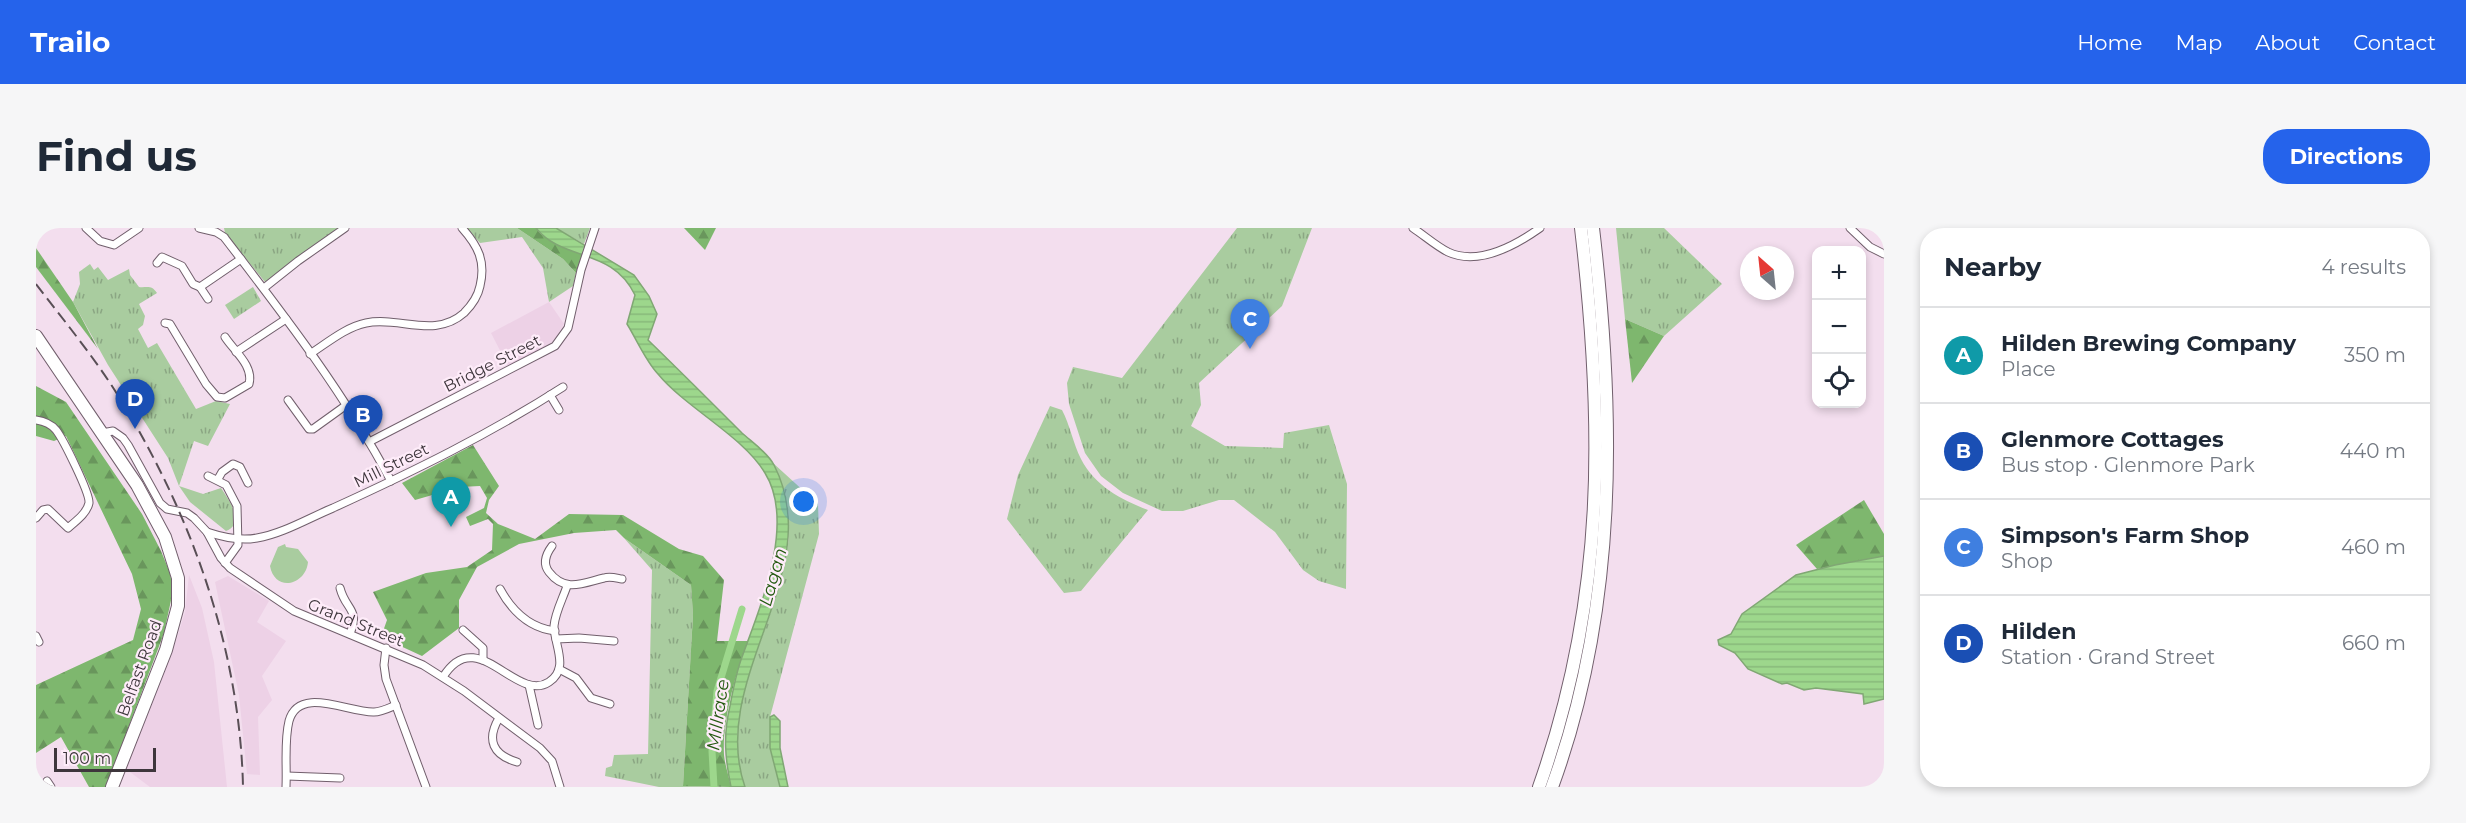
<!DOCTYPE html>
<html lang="en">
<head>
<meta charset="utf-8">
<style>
  :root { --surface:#fff; --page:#f6f6f7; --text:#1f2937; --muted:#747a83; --line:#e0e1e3; --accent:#2563eb }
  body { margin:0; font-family:Montserrat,sans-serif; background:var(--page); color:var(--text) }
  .controls { position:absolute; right:18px; top:18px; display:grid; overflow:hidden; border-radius:12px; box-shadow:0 3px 9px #0003 }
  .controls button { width:54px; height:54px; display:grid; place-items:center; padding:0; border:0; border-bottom:2px solid var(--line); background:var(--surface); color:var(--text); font:30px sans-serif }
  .compass { position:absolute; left:1704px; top:18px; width:54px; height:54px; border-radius:50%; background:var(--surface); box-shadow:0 3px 9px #0003; rotate:333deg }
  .scale { position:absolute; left:18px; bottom:15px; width:102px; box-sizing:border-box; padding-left:6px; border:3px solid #3e363c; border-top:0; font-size:16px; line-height:21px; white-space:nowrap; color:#3e363c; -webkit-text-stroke:4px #feecf9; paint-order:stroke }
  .you { position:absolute; left:768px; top:274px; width:21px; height:21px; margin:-15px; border:4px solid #fff; border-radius:50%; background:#1a73e8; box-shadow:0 0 0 9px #1a73e833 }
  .badge { display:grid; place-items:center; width:39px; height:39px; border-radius:50%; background:var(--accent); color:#fff; font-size:20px; font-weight:700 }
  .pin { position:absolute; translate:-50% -50px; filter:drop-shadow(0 2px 3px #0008) }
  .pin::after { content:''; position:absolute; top:32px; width:21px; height:18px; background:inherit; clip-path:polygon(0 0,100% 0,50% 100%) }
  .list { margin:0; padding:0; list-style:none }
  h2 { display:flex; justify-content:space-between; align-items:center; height:78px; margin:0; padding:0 24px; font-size:26px }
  h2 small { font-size:20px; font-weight:400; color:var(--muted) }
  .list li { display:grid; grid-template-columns:39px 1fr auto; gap:18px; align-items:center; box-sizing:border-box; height:96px; padding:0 24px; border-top:2px solid var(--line) }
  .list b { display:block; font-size:22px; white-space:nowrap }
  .list p { margin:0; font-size:20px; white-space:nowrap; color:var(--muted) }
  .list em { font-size:20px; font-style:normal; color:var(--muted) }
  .icon { flex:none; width:33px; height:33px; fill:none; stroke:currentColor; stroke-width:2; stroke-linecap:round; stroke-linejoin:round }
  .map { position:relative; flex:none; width:1848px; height:559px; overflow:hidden; border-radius:24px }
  header { display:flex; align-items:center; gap:36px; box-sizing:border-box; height:84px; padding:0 30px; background:var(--accent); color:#fff }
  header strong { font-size:28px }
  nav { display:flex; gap:33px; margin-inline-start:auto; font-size:21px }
  .intro { display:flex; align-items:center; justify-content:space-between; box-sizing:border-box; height:144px; padding:0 36px }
  h1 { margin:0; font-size:42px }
  .button { padding:15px 27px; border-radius:24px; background:var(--accent); color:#fff; font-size:21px; font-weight:700 }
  main { display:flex; gap:36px; padding:0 36px }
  aside { flex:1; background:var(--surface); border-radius:24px; box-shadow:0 3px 9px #0003 }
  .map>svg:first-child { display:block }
  .built { fill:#edd1e6 }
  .grass { fill:url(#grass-tufts) }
  .forest { fill:url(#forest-firs) }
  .park { fill:#a9cc9f }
  .water { fill:url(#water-rules); stroke:#80a774; stroke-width:1.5 }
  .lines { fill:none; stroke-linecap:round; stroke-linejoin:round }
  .canal { stroke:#9dd78c; stroke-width:7 }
  .street-casing { stroke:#715f6c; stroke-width:9 }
  .highway-casing { stroke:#715f6c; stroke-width:14 }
  .street { stroke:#fff; stroke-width:7 }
  .highway { stroke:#fff; stroke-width:12 }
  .rail { stroke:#594f56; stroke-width:2; stroke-dasharray:12 6; stroke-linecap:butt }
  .labels { text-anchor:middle; stroke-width:4.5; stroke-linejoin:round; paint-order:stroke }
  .street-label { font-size:16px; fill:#3e363c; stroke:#feecf9 }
  .water-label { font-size:18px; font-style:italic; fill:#23590f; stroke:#feecf9 }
</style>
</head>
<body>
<header>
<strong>Trailo</strong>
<nav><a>Home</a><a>Map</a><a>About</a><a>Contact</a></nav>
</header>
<div class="intro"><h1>Find us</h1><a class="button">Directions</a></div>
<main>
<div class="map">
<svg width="1848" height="559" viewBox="0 0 1848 559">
  <defs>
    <pattern id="grass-tufts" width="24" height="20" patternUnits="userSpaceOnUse" patternTransform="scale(1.5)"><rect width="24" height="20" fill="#a9cc9f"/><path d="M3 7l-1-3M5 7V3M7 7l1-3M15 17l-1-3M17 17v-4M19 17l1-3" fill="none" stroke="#8ba683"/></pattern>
    <pattern id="forest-firs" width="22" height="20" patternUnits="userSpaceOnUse" patternTransform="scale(1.5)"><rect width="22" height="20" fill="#7eb76e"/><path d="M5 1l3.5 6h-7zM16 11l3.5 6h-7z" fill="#69965c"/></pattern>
    <pattern id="water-rules" width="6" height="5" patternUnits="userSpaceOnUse" patternTransform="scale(1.5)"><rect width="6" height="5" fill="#9dd78c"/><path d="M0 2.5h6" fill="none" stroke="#88b97a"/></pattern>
  </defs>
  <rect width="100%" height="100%" fill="#f3deee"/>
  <g class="built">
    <polygon points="513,74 528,96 519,111 514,116 472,138 455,105"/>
    <polygon points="153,347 166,380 178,434 191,559 114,559 90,541 141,410 149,384"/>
    <polygon points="192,348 233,373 221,394 250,413 226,448 236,472 222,489 224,547 211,546 203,467 179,354"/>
  </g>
  <g class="grass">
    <polygon points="188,0 304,0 260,30 236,51 229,54 189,5"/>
    <polygon points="430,0 481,0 527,31 540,45 537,58 513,74 507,40 486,9 444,15"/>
    <polygon points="520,0 554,0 548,16"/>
    <polygon points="1201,0 1276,0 1246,78 1163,155 1165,177 1155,198 1189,218 1247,220 1248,205 1293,197 1311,256 1310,361 1283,353 1267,342 1239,304 1198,272 1183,272 1147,283 1126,283 1087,265 1065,248 1049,225 1033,176 1031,155 1037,139 1086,150"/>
    <polygon points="1580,0 1628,0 1686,56 1628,108 1589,91"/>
    <path d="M 54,36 L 58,42 L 62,39 L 72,52 L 93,41 L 94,47 L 103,59 C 111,60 115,56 121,65 L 103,76 L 109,88 L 107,97 L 102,101 L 112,120 L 121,115 L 160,181 L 180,173 L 194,176 L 172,218 L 158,213 L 143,258 L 167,266 L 185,260 C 193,272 210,295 190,303 L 154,274 L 143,258 L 132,230 L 72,137 L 37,74 L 44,56 L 43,44 Z"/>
    <polygon points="217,59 225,73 198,91 189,77"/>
    <path d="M 1014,178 L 1026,182 C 1034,197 1037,215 1045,231 C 1059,258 1084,271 1112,282 L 1045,363 L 1028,365 L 971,291 L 982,247 Z"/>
    <path d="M 737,235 L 782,276 L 783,306 L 734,489 L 734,520 L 744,559 L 709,559 C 674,458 774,364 749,265 C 746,255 741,244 737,235 Z"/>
    <polygon points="588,310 655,357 657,387 647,558 682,559 623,559 569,548 570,540 576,538 578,527 612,526 616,342"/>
  </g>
  <g class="forest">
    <polygon points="481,0 500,0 505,6 547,25 540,45 527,31"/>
    <polygon points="648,0 680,0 669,22"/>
    <polygon points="0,20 37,74 62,121 0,39"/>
    <polygon points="1589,91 1628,108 1596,155"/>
    <polygon points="0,158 30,174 106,286 125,323 134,345 137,363 128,405 70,559 53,559 25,509 0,525 0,457 97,412 105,381 96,346 30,208 18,213 0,208"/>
    <path d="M 437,217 L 463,258 L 453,272 L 450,285 L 462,296 L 499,311 L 533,286 L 587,287 L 643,321 L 667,328 L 688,352 L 681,413 L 712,413 C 700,443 686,494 688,527 C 689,537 693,549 695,559 L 647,558 L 657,387 L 655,357 L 588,310 L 580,302 L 538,305 L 483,316 L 441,339 L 423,372 L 423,400 L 386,428 L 345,409 L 351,392 L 337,364 L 390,345 L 431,339 L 456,322 L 457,296 L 452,291 L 434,298 L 430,289 L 448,280 L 451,270 L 444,258 L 424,259 L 379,272 L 366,255 Z"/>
    <polygon points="1828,272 1848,306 1848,328 1781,341 1760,317"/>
  </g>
  <path class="park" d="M 249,316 L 250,319 L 262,321 L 272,334 C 270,357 239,365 234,338 L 242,319 Z"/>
  <g class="water">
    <path d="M 500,0 L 520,0 L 598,47 L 613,68 L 621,86 L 612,112 C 644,143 675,174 706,205 C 716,214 732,225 738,237 C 793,344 671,450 709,559 L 695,559 C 689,530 687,507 694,478 C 697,462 700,445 706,429 C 724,379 760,295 729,245 C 707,208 650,180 622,146 C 609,132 601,112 591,96 L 599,67 C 576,19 527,34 500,0 Z"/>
    <polygon points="1848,328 1848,471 1828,476 1827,466 1780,460 1768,462 1751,455 1746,456 1712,441 1699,425 1683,417 1682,412 1695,406 1706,386 1760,347 1799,337"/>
    <polygon points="738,487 744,493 744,520 752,559 744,559 734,520 734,489"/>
  </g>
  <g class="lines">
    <polyline class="canal" points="678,559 676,523 681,463 706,381"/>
    <defs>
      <g id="street">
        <polyline points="50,0 64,13 78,17 103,0"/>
        <path d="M 163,0 L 180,4 L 188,9 C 248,87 309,166 355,253"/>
        <path d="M 1377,0 C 1389,8 1400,18 1412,24 C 1442,38 1480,17 1504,0"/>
        <polyline points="1814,0 1834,19 1848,26"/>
        <polyline points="121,35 126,29 146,38 157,56 164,59 205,31"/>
        <polyline points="164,59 172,71"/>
        <polyline points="228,60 262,33 309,0"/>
        <path d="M 129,95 L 134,96 L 170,156 L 181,169 L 189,170 L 213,156 C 218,138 198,123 189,109"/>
        <polyline points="200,124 250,91"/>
        <path d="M 274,126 C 291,115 310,99 330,95 C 363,88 399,111 428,85 C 436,77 442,68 444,58 C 450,33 442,18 426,0"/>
        <polyline points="514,167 523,182"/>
        <polyline points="252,172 273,201 277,201 309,178"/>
        <path d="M 0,192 C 7,193 15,196 20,202 C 27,211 54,265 53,275 C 51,285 40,293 32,300 L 12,281 L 7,282 L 0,290"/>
        <polyline points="66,205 77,203 87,210 92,217 124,275 131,281 151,285 158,290 171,304 185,330 194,340 258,383 387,437 428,463 504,520 516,533 524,559"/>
        <polyline points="333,214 519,118 532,100 545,42 559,0"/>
        <polyline points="172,248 190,257 201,278 202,317 189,335"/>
        <polyline points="182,251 186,244 197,236 204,239 212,255"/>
        <path d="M 171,304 C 186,309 205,313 221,310 C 246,306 273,290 297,280 C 376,244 454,206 527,159"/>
        <path d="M 516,318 C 510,326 506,335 513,344 C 529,365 547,355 568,350 C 574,348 580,350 586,351"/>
        <path d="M 304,360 C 310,383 324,380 314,406"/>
        <path d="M 464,361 C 476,383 494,400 519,403"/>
        <polyline points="427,402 447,420 447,432"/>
        <polyline points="0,408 3,414"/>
        <polyline points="520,411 543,410 578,413"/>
        <polyline points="350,420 348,437 350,451 390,559"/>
        <polyline points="523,441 540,450 555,470 574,476"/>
        <path d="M 407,449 C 441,394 480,476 513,454 C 534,440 518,417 518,398 C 519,385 527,370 531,358"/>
        <polyline points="493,457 502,497"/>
        <path d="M 463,490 C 450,512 457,527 481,534"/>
        <polyline points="251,548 304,550"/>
        <polyline points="11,553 15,559"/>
        <path d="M 250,559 C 251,538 248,513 253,493 C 263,457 313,485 338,484 C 345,484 353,480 360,477"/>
      </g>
      <g id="highway">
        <polyline points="0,108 101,257 129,309 142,350 142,378 130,422 76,559"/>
        <path d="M 1503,559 C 1570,370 1568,196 1545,0"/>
        <path d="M 1516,559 C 1582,379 1579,187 1557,0"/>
      </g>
    </defs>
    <use href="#street" class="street-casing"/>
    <use href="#highway" class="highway-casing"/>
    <use href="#street" class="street"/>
    <use href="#highway" class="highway"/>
    <path class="rail" d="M 0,56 C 26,90 53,123 76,158 C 152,277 204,417 207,559"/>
  </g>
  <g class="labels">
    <g class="street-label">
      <text transform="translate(456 135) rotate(-27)" y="6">Bridge Street</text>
      <text transform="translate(355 237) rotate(-26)" y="6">Mill Street</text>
      <text transform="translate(320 394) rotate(22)" y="6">Grand Street</text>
      <text transform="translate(103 440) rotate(-70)" y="6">Belfast Road</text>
    </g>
    <g class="water-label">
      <text transform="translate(737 349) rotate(-74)" y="6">Lagan</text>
      <text transform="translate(682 487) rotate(-82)" y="6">Millrace</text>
    </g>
  </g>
</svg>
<div class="controls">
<button>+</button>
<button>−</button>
<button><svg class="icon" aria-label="locate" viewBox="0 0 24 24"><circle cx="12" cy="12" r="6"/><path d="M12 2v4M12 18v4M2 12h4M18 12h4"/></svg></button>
</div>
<svg class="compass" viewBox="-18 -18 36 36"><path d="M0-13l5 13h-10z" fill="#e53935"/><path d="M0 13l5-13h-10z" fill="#747a83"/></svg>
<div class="scale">100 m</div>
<div class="you"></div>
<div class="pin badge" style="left:415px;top:299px;background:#0f9aa8">A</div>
<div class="pin badge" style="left:327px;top:217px;background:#1a4fb4">B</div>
<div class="pin badge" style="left:1214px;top:121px;background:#3f7fe0">C</div>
<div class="pin badge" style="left:99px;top:201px;background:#1a4fb4">D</div>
</div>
<aside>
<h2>Nearby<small>4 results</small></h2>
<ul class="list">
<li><span class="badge" style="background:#0f9aa8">A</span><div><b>Hilden Brewing Company</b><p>Place</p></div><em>350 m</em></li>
<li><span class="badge" style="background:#1a4fb4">B</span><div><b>Glenmore Cottages</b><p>Bus stop · Glenmore Park</p></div><em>440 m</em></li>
<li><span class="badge" style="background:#3f7fe0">C</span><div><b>Simpson's Farm Shop</b><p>Shop</p></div><em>460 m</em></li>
<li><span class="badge" style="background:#1a4fb4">D</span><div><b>Hilden</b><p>Station · Grand Street</p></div><em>660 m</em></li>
</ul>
</aside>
</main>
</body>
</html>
